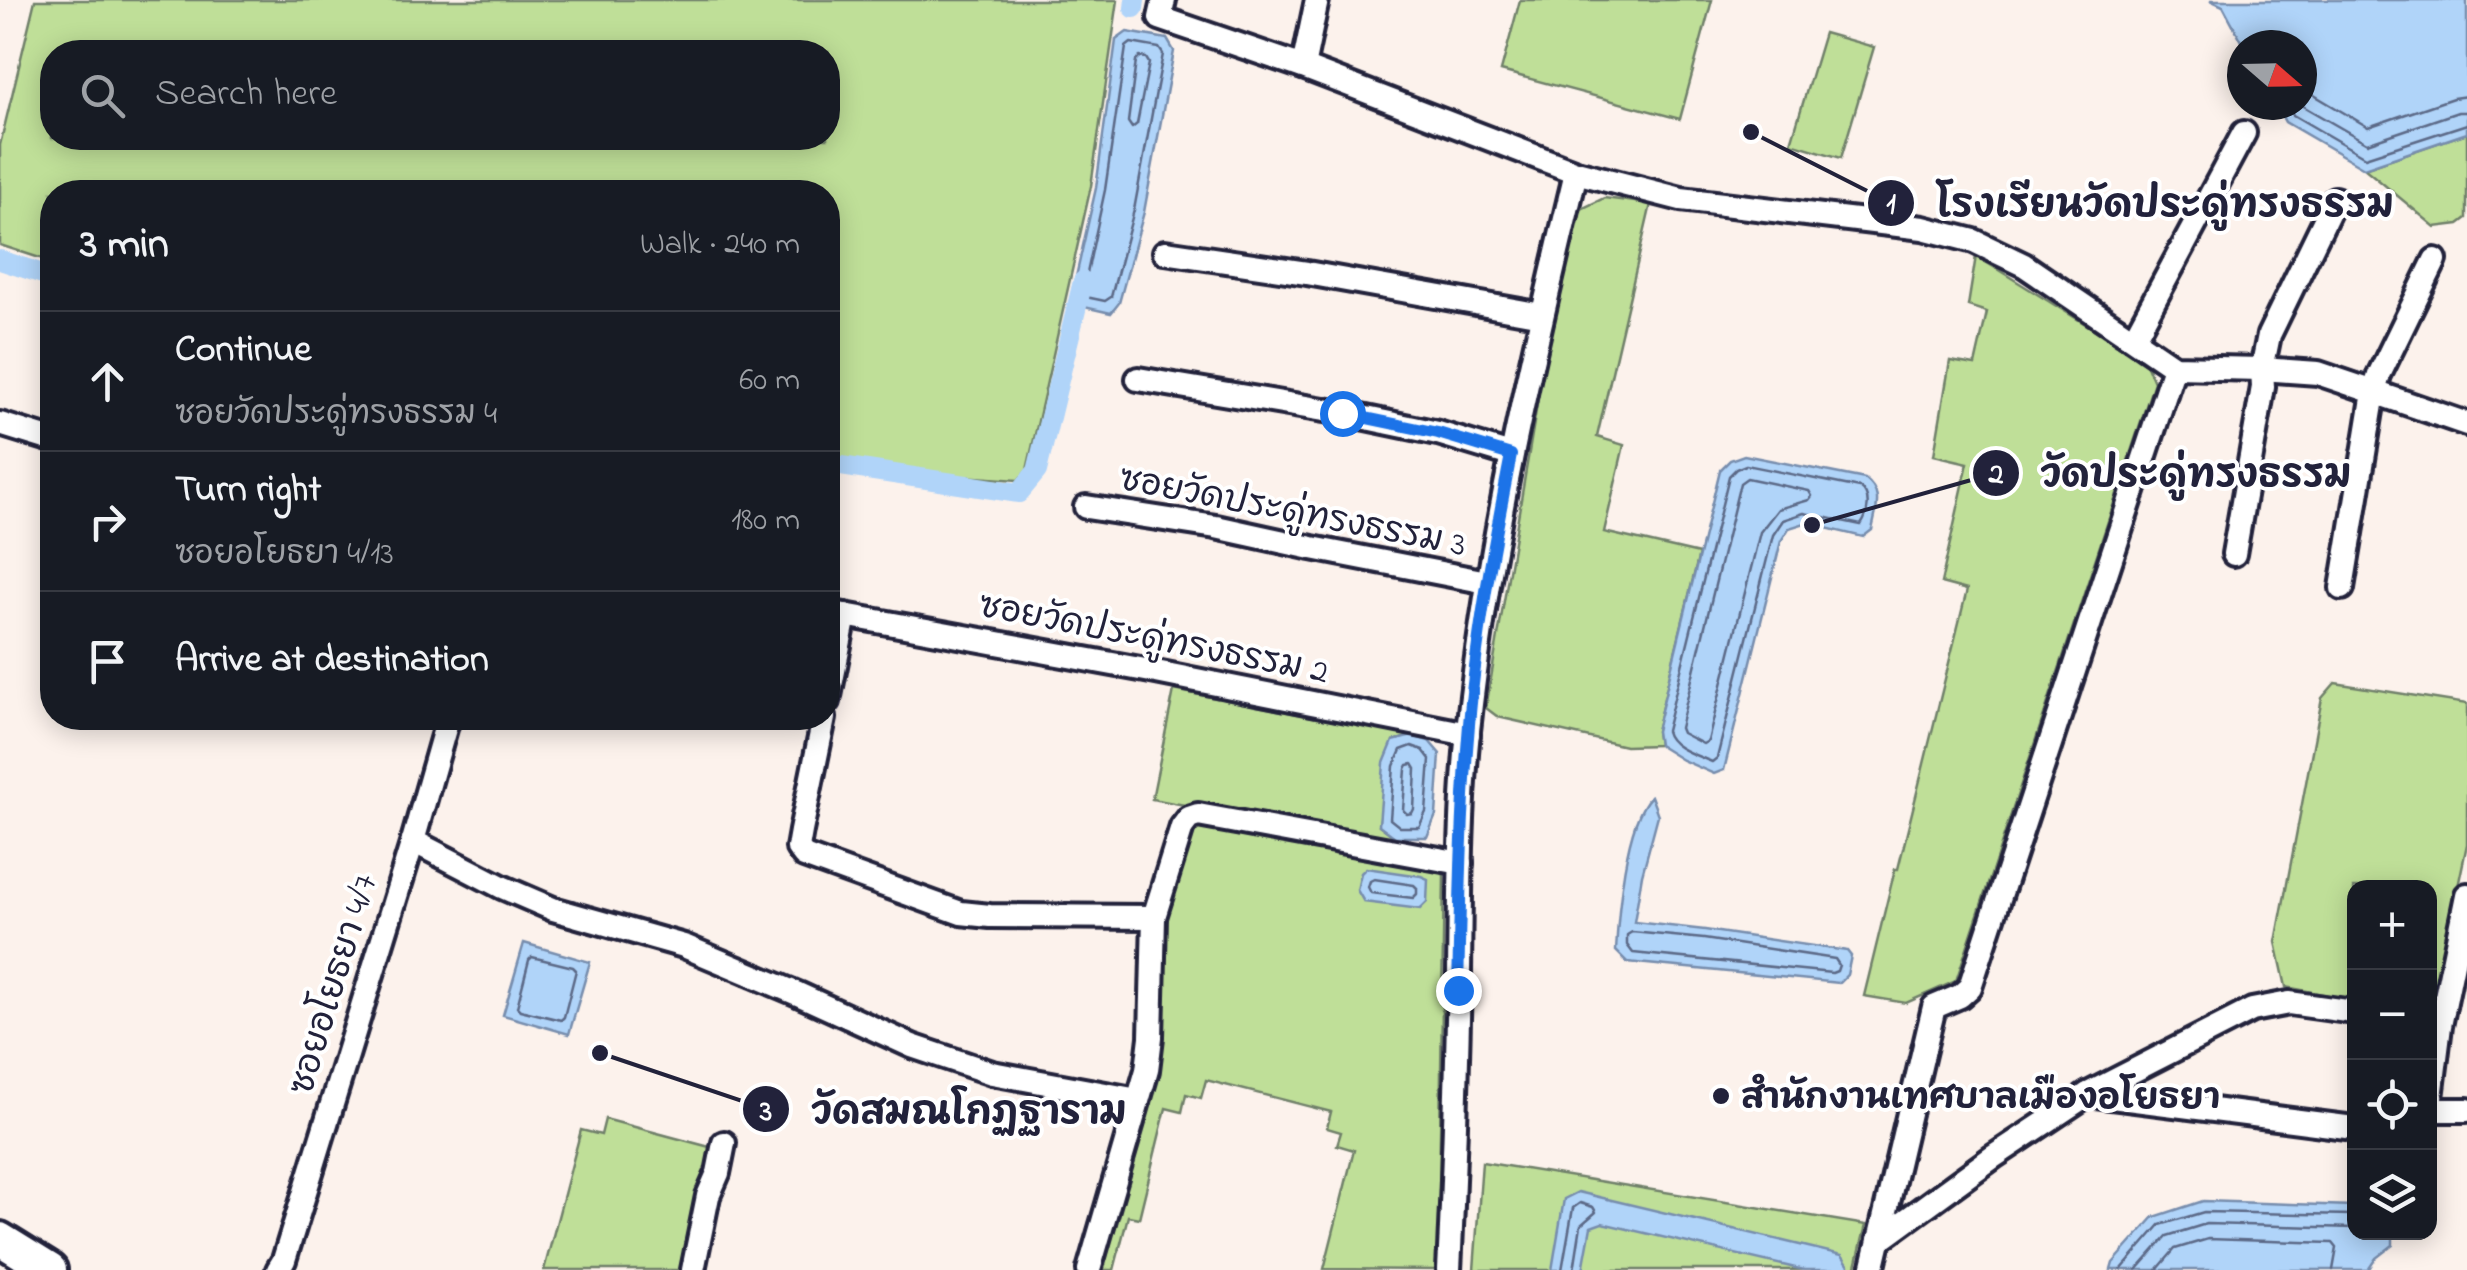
<!DOCTYPE html>
<html lang="en">
<head>
<meta charset="utf-8">
<style>
  :root { --surface:#171b24; --page:#242831; --text:#f1f3f6; --muted:#9ea1a6; --line:#363941 }
  body { margin:0; font-family:"Indie Flower","Playpen Sans Thai",sans-serif; background:var(--page); color:var(--text) }
  .controls { position:absolute; right:30px; bottom:30px; display:grid; overflow:hidden; border-radius:20px; box-shadow:0 5px 25px #0003 }
  .controls button { width:90px; height:90px; display:grid; place-items:center; padding:0; border:0; border-bottom:2px solid var(--line); background:var(--surface); color:var(--text); font:50px sans-serif }
  .compass { position:absolute; left:2227px; top:30px; width:90px; height:90px; border-radius:50%; background:var(--surface); box-shadow:0 5px 25px #0003; rotate:110deg }
  .stop { position:absolute; width:30px; height:30px; margin:-22px; border:8px solid #1a73e8; border-radius:50%; background:#fff }
  .stop.end { background:#1a73e8; border-color:#fff; box-shadow:0 2px 10px #0008 }
  .list { margin:0; padding:0; list-style:none }
  h2 { display:flex; justify-content:space-between; align-items:center; height:130px; margin:0; padding:0 40px; font-size:42px }
  h2 small { font-size:32px; font-weight:400; color:var(--muted) }
  .list li { display:grid; grid-template-columns:65px 1fr auto; gap:30px; align-items:center; box-sizing:border-box; height:140px; padding:0 40px; border-top:2px solid var(--line) }
  .list b { display:block; font-size:38px; white-space:nowrap }
  .list p { margin:0; font-size:32px; white-space:nowrap; color:var(--muted) }
  .list em { font-size:32px; font-style:normal; color:var(--muted) }
  .icon { flex:none; width:55px; height:55px; fill:none; stroke:currentColor; stroke-width:2; stroke-linecap:round; stroke-linejoin:round }
  .map { position:relative; flex:none; width:2467px; height:1270px; overflow:hidden }
  .search { position:absolute; background:var(--surface); box-shadow:0 5px 25px #0003; left:40px; top:40px; width:800px; height:110px; display:flex; align-items:center; gap:25px; box-sizing:border-box; padding:0 35px; border-radius:40px; color:var(--muted); font-size:38px }
  .panel { position:absolute; background:var(--surface); box-shadow:0 5px 25px #0003; left:40px; top:180px; width:800px; height:550px; border-radius:40px }
  .map>svg:first-child { display:block }
  .green { fill:#bfdf98; stroke:#70806a; stroke-width:2.5; fill-rule:evenodd }
  .water { fill:#b0d4f9; stroke:#778dad; stroke-width:2.5 }
  .lines { fill:none; stroke-linecap:round; stroke-linejoin:round }
  .shore { stroke:#5b6987; stroke-width:2.5 }
  .canal { stroke:#b0d4f9; stroke-width:20 }
  .street-casing { stroke:#22223b; stroke-width:30 }
  .secondary-casing { stroke:#22223b; stroke-width:40 }
  .street { stroke:#fff; stroke-width:22 }
  .secondary { stroke:#fff; stroke-width:32 }
  .route { stroke:#1a73e8; stroke-width:12 }
  .poi-dot { fill:#22223b; stroke:#fff; stroke-width:4 }
  .labels { text-anchor:middle; stroke-width:8; stroke-linejoin:round; paint-order:stroke }
  .street-label { font-size:35px; fill:#22223b; stroke:#fff }
  .poi-label { font-size:35px; font-weight:bold; fill:#22223b; stroke:#fff; text-anchor:start }
  .leader { fill:none; stroke:#22223b; stroke-width:4 }
  .callout-dot { fill:#22223b; stroke:#fff; stroke-width:4 }
  .mark-label { font-size:30px; text-anchor:middle; font-weight:bold; fill:#fff }
  .callout-label { font-size:38px; text-anchor:middle; font-weight:bold; fill:#22223b; stroke:#fff; stroke-width:8; stroke-linejoin:round; paint-order:stroke }
</style>
</head>
<body>
<div class="map">
<svg width="2467" height="1270" viewBox="0 0 2467 1270">
  <rect width="100%" height="100%" fill="#fcf2ec"/>
  <filter id="ink" filterUnits="userSpaceOnUse"><feTurbulence type="fractalNoise" baseFrequency=".01" numOctaves="2"/><feDisplacementMap in="SourceGraphic" scale="20" xChannelSelector="R" yChannelSelector="G"/><feConvolveMatrix kernelMatrix="1 2 1 2 8 2 1 2 1" color-interpolation-filters="sRGB"/></filter>
  <g filter="url(#ink)">
    <g class="green">
      <path d="M 35,0 L 1118,0 L 1091,186 L 1027,470 L 1018,480 L 932,474 L 828,456 L 828,192 L 52,192 L 52,262 L 0,245 L 0,145 ZM 52,52 L 828,52 L 828,138 L 52,138 Z"/>
      <polygon points="1520,0 1712,0 1680,119 1501,71"/>
      <polygon points="1824,33 1874,47 1841,158 1791,143"/>
      <polygon points="2467,133 2467,218 2459,224 2435,227 2364,168"/>
      <polygon points="1604,198 1651,204 1597,437 1624,445 1604,532 1699,554 1656,731 1658,745 1625,746 1498,717 1486,708 1547,345 1581,209"/>
      <polygon points="1976,256 2145,361 2154,382 1956,981 1906,1003 1864,996 1895,869 1898,869 1967,590 1941,583 1968,463 1934,455 1950,361 1975,365 1987,312 1968,306"/>
      <polygon points="2335,683 2467,704 2467,844 2434,1000 2430,1002 2430,888 2354,888 2354,1000 2286,987 2276,942 2322,698"/>
      <polygon points="1174,690 1412,736 1393,741 1379,825 1395,837 1370,839 1152,799"/>
      <polygon points="1193,826 1436,868 1444,875 1438,1270 1324,1269 1354,1150 1337,1145 1341,1132 1327,1128 1331,1112 1206,1080 1201,1098 1186,1094 1182,1112 1166,1108 1139,1218 1128,1216 1114,1270 1101,1270 1151,1099 1160,1060 1162,926"/>
      <polygon points="605,1119 732,1153 699,1270 544,1270 581,1130 601,1135"/>
      <polygon points="1482,1162 1866,1225 1855,1270 1474,1270"/>
    </g>
    <g class="water">
      <polygon points="2210,0 2467,0 2467,133 2364,168 2285,122 2276,105 2302,105 2302,45 2244,45 2223,6"/>
      <polygon points="1127,32 1167,39 1174,51 1144,212 1119,303 1111,313 1075,305 1071,299 1096,188 1116,40"/>
      <path d="M 1744,455 L 1865,479 C 1884,493 1876,510 1872,530 L 1863,537 L 1805,523 L 1789,528 L 1781,541 L 1724,770 L 1714,774 L 1682,760 L 1658,745 L 1656,731 L 1720,470 L 1730,460 Z"/>
      <polygon points="1412,736 1429,741 1440,754 1436,815 1427,837 1395,837 1379,825 1384,763 1393,741"/>
      <path d="M 1651,796 L 1658,815 L 1642,875 L 1634,922 L 1705,930 L 1847,951 L 1851,956 L 1847,975 L 1839,983 L 1627,962 L 1616,951 C 1618,914 1625,822 1651,796 Z"/>
      <polygon points="1366,868 1421,876 1428,879 1427,902 1420,909 1364,902 1357,890 1361,873"/>
      <polygon points="524,943 590,962 569,1034 503,1015"/>
      <polygon points="1578,1192 1842,1255 1849,1265 1848,1270 1804,1270 1602,1223 1591,1227 1583,1270 1552,1270 1564,1199"/>
      <polygon points="2203,1201 2354,1206 2354,1232 2393,1233 2393,1245 2376,1258 2368,1270 2111,1270 2113,1263 2154,1217"/>
    </g>
    <g class="lines">
      <g class="shore">
        <polygon points="1131,43 1159,48 1163,54 1134,210 1111,297 1105,301 1086,297 1083,292 1105,190 1126,47"/>
        <polygon points="1140,57 1146,58 1149,63 1137,124 1132,128 1128,122 1136,61"/>
        <polyline points="2302,79 2314,95 2368,127 2453,98 2467,96"/>
        <polyline points="2287,105 2293,115 2365,157 2467,124"/>
        <polyline points="2301,105 2367,143 2458,112 2467,112"/>
        <path d="M 1746,465 L 1860,488 C 1872,496 1868,515 1861,525 L 1804,513 L 1783,520 L 1773,535 L 1717,758 L 1712,762 C 1696,755 1670,748 1666,731 L 1729,476 L 1736,469 Z"/>
        <polygon points="1747,478 1809,491 1812,496 1809,500 1778,509 1760,532 1708,741 1703,744 1682,733 1680,728 1740,483"/>
        <polygon points="1412,746 1423,750 1430,759 1426,812 1419,827 1400,827 1390,819 1394,766 1401,750"/>
        <polygon points="1413,764 1416,769 1414,809 1412,813 1407,814 1403,810 1406,769 1408,765"/>
        <polygon points="1374,879 1414,885 1417,888 1417,894 1413,898 1371,893 1368,887 1370,881"/>
        <polygon points="1632,932 1704,939 1835,959 1839,965 1837,971 1832,973 1633,953 1627,945 1627,935"/>
        <polygon points="532,957 573,967 576,970 564,1017 561,1020 520,1010 517,1007 529,960"/>
        <polyline points="1562,1270 1573,1208 1580,1203 1593,1207 1596,1212 1581,1225 1574,1270"/>
        <polyline points="2121,1270 2160,1225 2204,1212 2354,1215"/>
        <polyline points="2137,1270 2167,1236 2206,1224 2354,1228"/>
        <polyline points="2157,1270 2175,1249 2208,1239 2333,1243 2337,1248 2333,1270"/>
      </g>
      <g class="canal">
        <polyline points="1134,8 1135,0"/>
        <polyline points="0,260 52,277"/>
        <polyline points="828,464 1019,493 1037,471 1083,281"/>
      </g>
      <defs>
        <g id="street">
          <polyline points="1164,0 1160,18 1303,67 1576,172 1681,199 1923,228 1974,241 2024,265 2174,367 2262,369 2318,373 2374,392 2342,588"/>
          <polyline points="1303,67 1317,0"/>
          <polyline points="1165,252 1307,273 1542,315"/>
          <polyline points="2435,260 2379,375 2374,392 2467,424"/>
          <polyline points="2134,338 2244,133"/>
          <polyline points="1138,379 1342,413 1438,433 1511,455"/>
          <polyline points="0,424 52,440"/>
          <polyline points="1086,507 1216,527 1312,548 1487,582"/>
          <polyline points="2234,554 2263,387 2262,369 2269,335 2335,199"/>
          <polyline points="828,612 1151,671 1468,734"/>
          <polyline points="828,701 845,615"/>
          <polyline points="824,718 801,831 798,848 804,856 961,913 990,916 1154,917"/>
          <polyline points="413,841 502,887 553,909 684,946 798,994 912,1046 992,1073 1138,1100"/>
          <polyline points="2088,1094 2354,1128"/>
          <polyline points="2430,1106 2440,1026 2467,895"/>
          <polyline points="2430,1110 2467,1110"/>
          <polyline points="1879,1240 1993,1157 2088,1094 2252,1010 2289,1003 2354,1012"/>
          <polyline points="278,1270 284,1260 413,841 448,718"/>
          <polyline points="693,1270 708,1196 718,1173 724,1143"/>
          <polyline points="1089,1270 1147,1070 1151,1037 1154,917 1182,827 1189,818 1198,815 1461,863"/>
          <path d="M 1449,1270 C 1454,1171 1457,1073 1459,974 C 1460,893 1460,811 1468,731 C 1488,542 1532,357 1576,172"/>
          <polyline points="1872,1270 1934,1007 1960,996 1970,987 2174,367"/>
        </g>
        <polyline id="secondary" points="0,1239 50,1270"/>
      </defs>
      <use href="#street" class="street-casing"/>
      <use href="#secondary" class="secondary-casing"/>
      <use href="#street" class="street"/>
      <use href="#secondary" class="secondary"/>
    </g>
  </g>
  <g class="lines" filter="url(#ink)">
    <path class="route" d="M 1342,413 L 1438,433 L 1511,455 C 1493,548 1475,642 1468,737 C 1461,821 1460,906 1458,990"/>
  </g>
  <circle class="poi-dot" cx="1721" cy="1096" r="10"/>
  <g class="labels">
    <g class="street-label">
      <text transform="translate(1293 510) rotate(11)" y="12">ซอยวัดประดู่ทรงธรรม 3</text>
      <text transform="translate(1154 637) rotate(11)" y="12">ซอยวัดประดู่ทรงธรรม 2</text>
      <text transform="translate(332 984) rotate(-73)" y="12">ซอยอโยธยา 4/7</text>
    </g>
    <g class="poi-label">
      <text x="1741" y="1108">สำนักงานเทศบาลเมืองอโยธยา</text>
    </g>
  </g>
  <path class="leader" d="M1751 132L1891 203M1812 525L1996 473M600 1053L766 1109"/>
  <g class="callout-dot">
    <circle cx="1751" cy="132" r="10"/>
    <circle cx="1812" cy="525" r="10"/>
    <circle cx="600" cy="1053" r="10"/>
    <circle cx="1891" cy="203" r="25"/>
    <circle cx="1996" cy="473" r="25"/>
    <circle cx="766" cy="1109" r="25"/>
  </g>
  <g class="mark-label">
    <text x="1891" y="213">1</text>
    <text x="1996" y="483">2</text>
    <text x="766" y="1120">3</text>
  </g>
  <g class="callout-label">
    <text x="2165" y="216">โรงเรียนวัดประดู่ทรงธรรม</text>
    <text x="2196" y="486">วัดประดู่ทรงธรรม</text>
    <text x="969" y="1123">วัดสมณโกฏฐาราม</text>
  </g>
</svg>
<div class="controls">
<button>+</button>
<button>−</button>
<button><svg class="icon" aria-label="locate" viewBox="0 0 24 24"><circle cx="12" cy="12" r="6"/><path d="M12 2v4M12 18v4M2 12h4M18 12h4"/></svg></button>
<button><svg class="icon" aria-label="layers" viewBox="0 0 24 24"><path d="M12 4l9 5-9 5-9-5zM3 14l9 5 9-5"/></svg></button>
</div>
<svg class="compass" viewBox="-18 -18 36 36"><path d="M0-13l5 13h-10z" fill="#e53935"/><path d="M0 13l5-13h-10z" fill="#9ea1a6"/></svg>
<div class="stop" style="left:1342px;top:413px"></div>
<div class="stop end" style="left:1458px;top:990px"></div>
<div class="search"><svg class="icon" aria-label="search" viewBox="0 0 24 24"><circle cx="10" cy="10" r="6"/><path d="M15 15l6 6"/></svg>Search here</div>
<section class="panel">
<h2>3 min<small>Walk · 240 m</small></h2>
<ul class="list">
<li><svg class="icon" aria-label="ahead" viewBox="0 0 24 24"><path d="M12 20V5M6 11l6-6 6 6"/></svg><div><b>Continue</b><p>ซอยวัดประดู่ทรงธรรม 4</p></div><em>60 m</em></li>
<li><svg class="icon" aria-label="right" viewBox="0 0 24 24"><path d="M7 20v-9h11M14 6l5 5-5 5"/></svg><div><b>Turn right</b><p>ซอยอโยธยา 4/13</p></div><em>180 m</em></li>
<li><svg class="icon" aria-label="arrive" viewBox="0 0 24 24"><path d="M6 21V4h12l-3 4 3 4H6"/></svg><div><b>Arrive at destination</b></div></li>
</ul>
</section>
</div>
</body>
</html>
